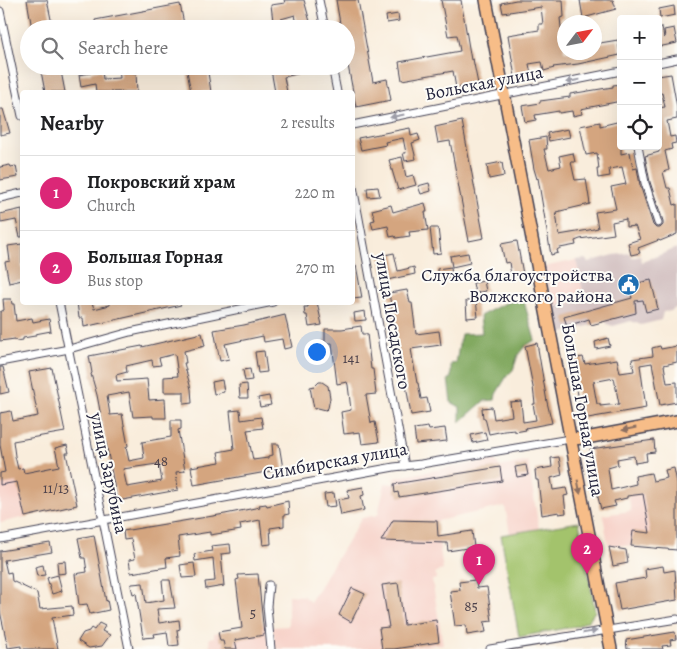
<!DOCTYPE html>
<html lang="en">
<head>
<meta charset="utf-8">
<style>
  :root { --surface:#fff; --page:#f2f2f2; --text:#202124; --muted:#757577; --line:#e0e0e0; --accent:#db2777 }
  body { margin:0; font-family:Alegreya,serif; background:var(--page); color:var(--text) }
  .controls { position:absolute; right:15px; top:15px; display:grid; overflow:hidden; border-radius:5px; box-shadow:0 5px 20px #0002 }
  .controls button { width:45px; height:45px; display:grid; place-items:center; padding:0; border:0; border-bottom:1px solid var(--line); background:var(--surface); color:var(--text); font:25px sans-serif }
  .compass { position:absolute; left:557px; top:15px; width:45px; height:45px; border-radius:50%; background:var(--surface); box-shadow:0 5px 20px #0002; rotate:58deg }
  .you { position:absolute; left:316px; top:351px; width:18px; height:18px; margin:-12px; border:4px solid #fff; border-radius:50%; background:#1a73e8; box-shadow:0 0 0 8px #1a73e833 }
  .badge { display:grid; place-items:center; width:32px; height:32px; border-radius:50%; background:var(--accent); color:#fff; font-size:16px; font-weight:700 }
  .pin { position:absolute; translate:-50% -41px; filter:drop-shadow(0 1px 2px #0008) }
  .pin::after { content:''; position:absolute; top:26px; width:18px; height:15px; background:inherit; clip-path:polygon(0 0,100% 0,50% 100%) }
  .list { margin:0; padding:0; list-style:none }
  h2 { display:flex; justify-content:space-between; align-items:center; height:65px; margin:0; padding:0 20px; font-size:21px }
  h2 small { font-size:16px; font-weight:400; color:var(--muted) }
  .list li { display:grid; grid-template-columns:32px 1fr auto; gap:15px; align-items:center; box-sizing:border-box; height:75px; padding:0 20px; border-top:1px solid var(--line) }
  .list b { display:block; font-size:19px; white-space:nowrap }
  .list p { margin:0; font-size:16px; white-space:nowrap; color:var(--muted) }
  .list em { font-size:16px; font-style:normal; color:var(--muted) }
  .icon { flex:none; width:28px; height:28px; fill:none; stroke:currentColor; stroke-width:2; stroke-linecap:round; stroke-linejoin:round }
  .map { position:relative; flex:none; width:677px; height:649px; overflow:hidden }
  .search { position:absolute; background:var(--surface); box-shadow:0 5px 20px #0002; left:20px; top:20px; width:335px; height:55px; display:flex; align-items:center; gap:12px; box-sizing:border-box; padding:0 18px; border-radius:28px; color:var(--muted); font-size:19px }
  .panel { position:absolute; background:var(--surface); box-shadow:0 5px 20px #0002; left:20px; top:90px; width:335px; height:215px; border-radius:5px }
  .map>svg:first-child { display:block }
  .built { fill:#f7d1c8 }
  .industrial { fill:#d2bfc0 }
  .green { fill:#a3c36c; stroke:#627254 }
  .forest { fill:#82a960; stroke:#52664e }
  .building { fill:#d4a57f; fill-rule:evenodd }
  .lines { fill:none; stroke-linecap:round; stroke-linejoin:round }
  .street-casing { stroke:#424053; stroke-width:9 }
  .primary-casing { stroke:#424053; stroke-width:14 }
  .street { stroke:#fff; stroke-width:7 }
  .primary { stroke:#f7bd88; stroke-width:11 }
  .oneway { fill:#9c9ca7 }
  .oneway2 { fill:#8c7062 }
  .labels { text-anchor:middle; stroke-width:4; stroke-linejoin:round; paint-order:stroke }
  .number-label { font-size:15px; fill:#4e434c }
  .street-label { font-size:18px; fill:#22223b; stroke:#fdfcf7 }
  .poi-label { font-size:18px; fill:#22223b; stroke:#fdfcf7; text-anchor:end }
</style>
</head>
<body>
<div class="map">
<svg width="677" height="649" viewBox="0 0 677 649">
  <rect width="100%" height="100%" fill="#fdfcf7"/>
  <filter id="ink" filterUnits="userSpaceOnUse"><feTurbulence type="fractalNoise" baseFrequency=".02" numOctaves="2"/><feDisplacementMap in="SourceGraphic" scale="10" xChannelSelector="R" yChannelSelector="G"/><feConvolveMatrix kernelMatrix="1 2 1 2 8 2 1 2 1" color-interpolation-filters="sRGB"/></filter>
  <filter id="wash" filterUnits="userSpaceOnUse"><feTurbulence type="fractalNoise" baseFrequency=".0096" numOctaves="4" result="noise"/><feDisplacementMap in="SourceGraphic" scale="20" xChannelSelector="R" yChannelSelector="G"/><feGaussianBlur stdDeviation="1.12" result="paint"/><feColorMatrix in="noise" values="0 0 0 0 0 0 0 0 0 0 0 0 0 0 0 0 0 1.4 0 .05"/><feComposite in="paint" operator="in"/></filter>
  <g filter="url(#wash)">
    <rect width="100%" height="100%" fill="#f9eddc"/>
    <g class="built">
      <polygon points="576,260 585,300 553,307 544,267"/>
      <polygon points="494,459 500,467 528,461 539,529 510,534 505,506 437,521 393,520 382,540 439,543 443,570 435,572 436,579 432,580 443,644 397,649 275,649 273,627 288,626 288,595 303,596 310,602 362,518 378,515 385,483 394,484 394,479 399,477"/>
      <polygon points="24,467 34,515 0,523 0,472"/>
      <polygon points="653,481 661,534 631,546 608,544 603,515 631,511 628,493"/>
      <polygon points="265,624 269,649 210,649 209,638 214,637 214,633"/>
    </g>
    <polygon class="industrial" points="677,248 677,307 671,311 663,312 661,320 641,325 631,321 613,326 607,324 606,321 558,334 553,307 585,300 576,260 585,259 588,262 614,255 630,253 632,258 640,256 642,262"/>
    <polygon class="green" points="579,522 595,611 589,620 577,626 519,637 501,535"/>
    <polygon class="forest" points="523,298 535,340 525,346 518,355 513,370 507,376 496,394 495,400 484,401 460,422 460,407 451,402 448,379 451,378 451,364 456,363 461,334 482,333 480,316 503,304"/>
    <g id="blocks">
      <g class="building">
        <polygon points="27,0 47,0 53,29 32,29"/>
        <polygon points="284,0 304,0 312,29 298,29 295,15 281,19 283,29 274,29 271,5 285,3"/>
        <polygon points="336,0 358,0 373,82 387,79 391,100 356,107 346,55 346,29 341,29"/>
        <polygon points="441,0 461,0 471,60 473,59 478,84 456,88 453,71 402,80 399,62 460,51 457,35 448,36"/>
        <polygon points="516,0 563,0 564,17 560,18 562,36 564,35 564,52 594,52 594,44 618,40 620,55 578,64 553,67 554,68 544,71 542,62 529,64 531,74 515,77 508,35 539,30 539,24 543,24 541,7 503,13 501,3"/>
        <polygon points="580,0 613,0 616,9 583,18"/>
        <polygon points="180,4 185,29 161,29 160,27 152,29 96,29 95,20"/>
        <polygon points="674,6 675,15 660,18 659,9"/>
        <polygon points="398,14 399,21 387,23 386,16"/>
        <polygon points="658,27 662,27 664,38 665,37 664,30 674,28 677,43 658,47"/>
        <polygon points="40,66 60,66 65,92 45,92"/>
        <polygon points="119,66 132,66 133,73 136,73 137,92 96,92 95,84 81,87 79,75 91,73 91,71 102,70 103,79 120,78"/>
        <polygon points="186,66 207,66 211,92 191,92"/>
        <polygon points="289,66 317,66 318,69 284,77 287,92 275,92 271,70"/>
        <polygon points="671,74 677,107 677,119 667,121 670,137 675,136 676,143 671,144 672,149 665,151 669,170 663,172 667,188 670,188 674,205 677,204 677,234 660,241 659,240 638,248 640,253 631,255 628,243 640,239 635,226 626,227 626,219 612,222 614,234 580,239 575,241 576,245 560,248 557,250 558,253 551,255 538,178 537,179 534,169 529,140 546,137 547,149 544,149 549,169 561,166 559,156 573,153 575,162 571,162 575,180 586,179 590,204 556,212 559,235 589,230 598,228 595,212 616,209 611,187 626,184 622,167 609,169 610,176 598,178 597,169 599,169 597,153 586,155 580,126 600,122 600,126 621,121 621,154 630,152 633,169 637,168 640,185 653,225 656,228 660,228 663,225 663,221 650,182 645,156 659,152 658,108 665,107 662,93 658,94 658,76"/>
        <polygon points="621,84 621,101 581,109 582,114 573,116 572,111 559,113 559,111 535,115 536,120 525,122 522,106 540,103 540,101 570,97 570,94 613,87 613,85"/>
        <polygon points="0,109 3,109 10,133 0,135"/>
        <polygon points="462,121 484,238 469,241 450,141 438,143 435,127"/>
        <polygon points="410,128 411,136 418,134 420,140 412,143 416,159 405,161 403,153 406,153 403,138 385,142 386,145 361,150 358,138"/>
        <polygon points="568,129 570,137 549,141 547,133"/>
        <polygon points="402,157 406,177 413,175 416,185 398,190 389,160"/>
        <polygon points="502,162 504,176 489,179 487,165"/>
        <polygon points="10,165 11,167 16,166 18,177 0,180 0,167"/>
        <polygon points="429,183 431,191 421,194 418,186"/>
        <polygon points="378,187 380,196 368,197 367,188"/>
        <polygon points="425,203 427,212 425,212 428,230 409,232 410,236 396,238 395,236 390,237 388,226 373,229 371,221 375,220 372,210 391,205 393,212"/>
        <polygon points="22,209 22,237 20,237 16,220 1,223 0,214"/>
        <polygon points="430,228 438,228 441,253 433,254"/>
        <polygon points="517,241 523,274 511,276 509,262 505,263 501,244"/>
        <polygon points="22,244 22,280 9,283 5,262 10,261 8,246"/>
        <polygon points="394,253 398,271 414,267 415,274 387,280 385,272 383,272 380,256"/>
        <polygon points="468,253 470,263 452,267 450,256"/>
        <polygon points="356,265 362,298 352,299 352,266"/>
        <polygon points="451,267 452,279 438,281 437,269"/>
        <polygon points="651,280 658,309 646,312 643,300 635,301 636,313 591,325 589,319 567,326 564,317 632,298 629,285"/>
        <polygon points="484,281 486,291 475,293 473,283"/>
        <polygon points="407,290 410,303 412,303 416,334 439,331 441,345 411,349 417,383 418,383 421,399 427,398 430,412 411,415 403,367 401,368 389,293"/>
        <polygon points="3,299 11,299 12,304 14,304 16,321 32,318 33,322 49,319 51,331 35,334 35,336 23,338 23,340 16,341 15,339 0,341 0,312 4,310"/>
        <polygon points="476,300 478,317 467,318 466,301"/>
        <polygon points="77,302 92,302 94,309 110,305 110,302 181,302 181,305 84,327 83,318 79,318"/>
        <polygon points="308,302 317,302 322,325 309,327 307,315 305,315 304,307 308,307"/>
        <polygon points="365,311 366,320 355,321 354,313"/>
        <polygon points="285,315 292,347 284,349 282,339 264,342 263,336 225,344 229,359 220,361 214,330 244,325"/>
        <polygon points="361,326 362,334 367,334 371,369 373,369 376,394 366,395 371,423 375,422 379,442 362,444 360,432 344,434 341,412 351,410 348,385 347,382 337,384 332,343 325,343 325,329 342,329"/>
        <path d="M 202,333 L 205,346 L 184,351 L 186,363 L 184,363 L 191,389 L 192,403 L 184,404 L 184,392 L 164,392 L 164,377 L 178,376 L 175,354 L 159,358 L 161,365 L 153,366 L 152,360 L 126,366 L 127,372 L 116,375 L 117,381 L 147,379 L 149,400 L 165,399 L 166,418 L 153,418 L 153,416 L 133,417 L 129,392 L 107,396 L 110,415 L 122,414 L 128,446 L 126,447 L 129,461 L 144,458 L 142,442 L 171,437 L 171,420 L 181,420 L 181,429 L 178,430 L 185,471 L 176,472 L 178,490 L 117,501 L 97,395 L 91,374 L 92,373 L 89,356 L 142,346 L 142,347 ZM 157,464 L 159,464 L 162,481 L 127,487 L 123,469 Z"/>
        <polygon points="608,338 610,346 596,349 595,342"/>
        <polygon points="537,343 547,402 552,423 525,428 526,430 515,432 515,430 504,431 489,434 485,418 483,418 482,408 492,407 494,419 512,416 510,402 521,401 523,422 536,420 533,404 535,404 533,387 525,346"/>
        <path d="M 660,346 L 661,349 L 677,346 L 677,362 L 664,365 L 667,383 L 677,382 L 677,402 L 660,405 L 652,363 L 640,365 L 646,408 L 582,419 L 572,359 L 583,357 L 585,364 L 617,359 L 620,373 L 634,371 L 632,359 L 653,356 L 652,348 ZM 614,378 L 619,404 L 600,406 L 600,404 L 597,404 L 593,382 Z"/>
        <polygon points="264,351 267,372 258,373 255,352"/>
        <polygon points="0,367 3,367 9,392 0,394"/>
        <polygon points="52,368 65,432 13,441 15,456 18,469 23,468 24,473 59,466 55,448 67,445 69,453 66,453 77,505 25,517 17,482 0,485 0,473 5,472 0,445 0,413 11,411 13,421 38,416 29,372"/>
        <polygon points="250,369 252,380 245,381 243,370"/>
        <polygon points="222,380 224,392 214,394 212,382"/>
        <polygon points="319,382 322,382 328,386 330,398 328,408 326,410 318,408 314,409 310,387 315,386"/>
        <polygon points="247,384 248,398 240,398 239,385"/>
        <polygon points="269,396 271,405 260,407 258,398"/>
        <polygon points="240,410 241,420 261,417 263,428 247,430 253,460 268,458 268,456 273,455 272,444 279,444 283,469 194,485 191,467 220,462 218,452 234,449 230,411"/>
        <polygon points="428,427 429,430 445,428 447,441 416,444 414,429"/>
        <polygon points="485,432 487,440 473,443 471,435"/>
        <polygon points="654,440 655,452 646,453 647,461 635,463 634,456 617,459 618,465 608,468 611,490 636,484 635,476 651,473 653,481 667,478 665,470 674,468 677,483 677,550 631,546 633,531 650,533 643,494 627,496 627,498 614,501 616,506 601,509 595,486 595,475 590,449"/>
        <polygon points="559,457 562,475 551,478 553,490 566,488 568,495 564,496 566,513 559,514 559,512 542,515 538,480 536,480 535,470 552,467 551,458"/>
        <polygon points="526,465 528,475 517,477 515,467"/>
        <polygon points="500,467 502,481 399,497 398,492 395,493 394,484"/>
        <polygon points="363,487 364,495 361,496 364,510 341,515 338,500 349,498 347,490"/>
        <polygon points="334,493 336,506 326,507 324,494"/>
        <polygon points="288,501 289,514 284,515 284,526 270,528 271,544 263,545 260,520 240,524 241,530 210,535 210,532 178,537 180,556 166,558 167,567 131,573 129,560 135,559 131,539 124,540 123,531 225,514 260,507 259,505 266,504 267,506"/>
        <polygon points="393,520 437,521 438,536 472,531 474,547 448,551 447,543 381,541"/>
        <polygon points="94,535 106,601 107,600 109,610 90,614 87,604 79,605 75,574 87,572 85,558 82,558 78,538"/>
        <polygon points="50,543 52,552 4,560 7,573 11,572 12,581 37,593 40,609 72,606 73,615 52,618 58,649 21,649 21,646 8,648 0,611 0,551"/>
        <polygon points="230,544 231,553 221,554 224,586 206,589 205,582 215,581 213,558 195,561 194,554 212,551 211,546"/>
        <polygon points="609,547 626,550 628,563 613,566"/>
        <polygon points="65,561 66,573 58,574 57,562"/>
        <polygon points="194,563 196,577 182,578 180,565"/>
        <polygon points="43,565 45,575 37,576 35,567"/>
        <polygon points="663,566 664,572 675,570 677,600 620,610 615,583 646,578 645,569"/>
        <polygon points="258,574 264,635 235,640 237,649 225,649 223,641 220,641 218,632 242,628 236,580 239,579 238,575"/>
        <polygon points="58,575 62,591 52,594 47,578"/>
        <polygon points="162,580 170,580 175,608 157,609 159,623 179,620 180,629 177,630 179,645 169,646 167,632 154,634 155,637 143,638 136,593 133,594 131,586 132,584 143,583 146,603 164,600"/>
        <polygon points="475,580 477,588 487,587 492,621 484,622 486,632 467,635 466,625 455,626 450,591 460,590 459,582"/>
        <polygon points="398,583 404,625 436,620 439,642 394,649 382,649 379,628 389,627 382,585"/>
        <polygon points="352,588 365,594 351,622 339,615"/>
        <polygon points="99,623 105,626 102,631 110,635 102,646 89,648 78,641 83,633 89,631 91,628 94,630"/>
        <polygon points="675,632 676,639 670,640 671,645 662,646 663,649 627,649 626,640"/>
      </g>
    </g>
  </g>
  <g filter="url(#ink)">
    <use href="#blocks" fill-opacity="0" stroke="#424053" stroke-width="1"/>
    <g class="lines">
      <defs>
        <g id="street">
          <polyline points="319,0 325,29"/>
          <polyline points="0,11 22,116"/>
          <polyline points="658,63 677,59"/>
          <polyline points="332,66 337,92"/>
          <polyline points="352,125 621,71"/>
          <polyline points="638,146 645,183 658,223"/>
          <polyline points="352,181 405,466"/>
          <polyline points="0,198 22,193"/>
          <polyline points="59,302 129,649"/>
          <polyline points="0,362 69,349 130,332 273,302"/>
          <polyline points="0,539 394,467 421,464 570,439"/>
          <polyline points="269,585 267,606 271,649"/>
          <polyline points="490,649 677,619"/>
        </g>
        <g id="primary">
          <polyline points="486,0 611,649"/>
          <polyline points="570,439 586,438 677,421"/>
        </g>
      </defs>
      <use href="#street" class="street-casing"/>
      <use href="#primary" class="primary-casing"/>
      <use href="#street" class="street"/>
      <use href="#primary" class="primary"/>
    </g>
    <defs><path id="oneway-solid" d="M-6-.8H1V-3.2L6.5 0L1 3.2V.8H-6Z" transform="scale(1.25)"/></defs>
    <g class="oneway">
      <use href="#oneway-solid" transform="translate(573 81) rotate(169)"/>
      <use href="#oneway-solid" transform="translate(397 116) rotate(168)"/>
      <use href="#oneway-solid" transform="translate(590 632) rotate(-9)"/>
    </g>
    <g class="oneway2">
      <use href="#oneway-solid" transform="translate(629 429) rotate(169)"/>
      <use href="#oneway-solid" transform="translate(579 487) rotate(79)"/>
    </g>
  </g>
  <defs>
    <symbol id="civic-disc" viewBox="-11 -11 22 22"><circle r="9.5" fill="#1f6fb2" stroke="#fdfcf7"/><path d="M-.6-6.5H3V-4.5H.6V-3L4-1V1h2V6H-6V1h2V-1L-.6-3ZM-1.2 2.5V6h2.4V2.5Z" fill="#fff"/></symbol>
  </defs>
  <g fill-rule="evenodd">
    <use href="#civic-disc" x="616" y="272" width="25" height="25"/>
  </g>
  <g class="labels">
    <g class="number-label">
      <text x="351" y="363">141</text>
      <text x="161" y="466">48</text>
      <text x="56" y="493">11/13</text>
      <text x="471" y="611">85</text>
      <text x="253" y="618">5</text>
    </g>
    <g class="street-label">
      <text transform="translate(484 83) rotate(-11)" y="6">Вольская улица</text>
      <text transform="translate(393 321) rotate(80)" y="6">улица Посадского</text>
      <text transform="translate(583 410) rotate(80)" y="6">Большая Горная улица</text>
      <text transform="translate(335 461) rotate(-10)" y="6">Симбирская улица</text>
      <text transform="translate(109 473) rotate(78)" y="6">улица Зарубина</text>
    </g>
    <g class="poi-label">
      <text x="613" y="281">Служба благоустройства<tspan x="613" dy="21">Волжского района</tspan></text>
    </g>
  </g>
</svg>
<div class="controls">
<button>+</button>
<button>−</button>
<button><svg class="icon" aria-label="locate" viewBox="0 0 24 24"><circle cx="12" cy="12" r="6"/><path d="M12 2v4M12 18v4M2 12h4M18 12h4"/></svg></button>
</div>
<svg class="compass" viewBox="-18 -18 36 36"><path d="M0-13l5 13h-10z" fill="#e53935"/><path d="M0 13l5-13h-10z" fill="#757577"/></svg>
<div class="you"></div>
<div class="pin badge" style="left:479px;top:585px">1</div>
<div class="pin badge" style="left:587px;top:574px">2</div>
<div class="search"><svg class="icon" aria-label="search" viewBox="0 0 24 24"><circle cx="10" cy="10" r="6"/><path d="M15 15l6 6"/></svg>Search here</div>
<section class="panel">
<h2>Nearby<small>2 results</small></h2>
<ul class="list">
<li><span class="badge">1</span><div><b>Покровский храм</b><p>Church</p></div><em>220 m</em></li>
<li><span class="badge">2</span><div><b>Большая Горная</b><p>Bus stop</p></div><em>270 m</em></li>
</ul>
</section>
</div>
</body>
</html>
